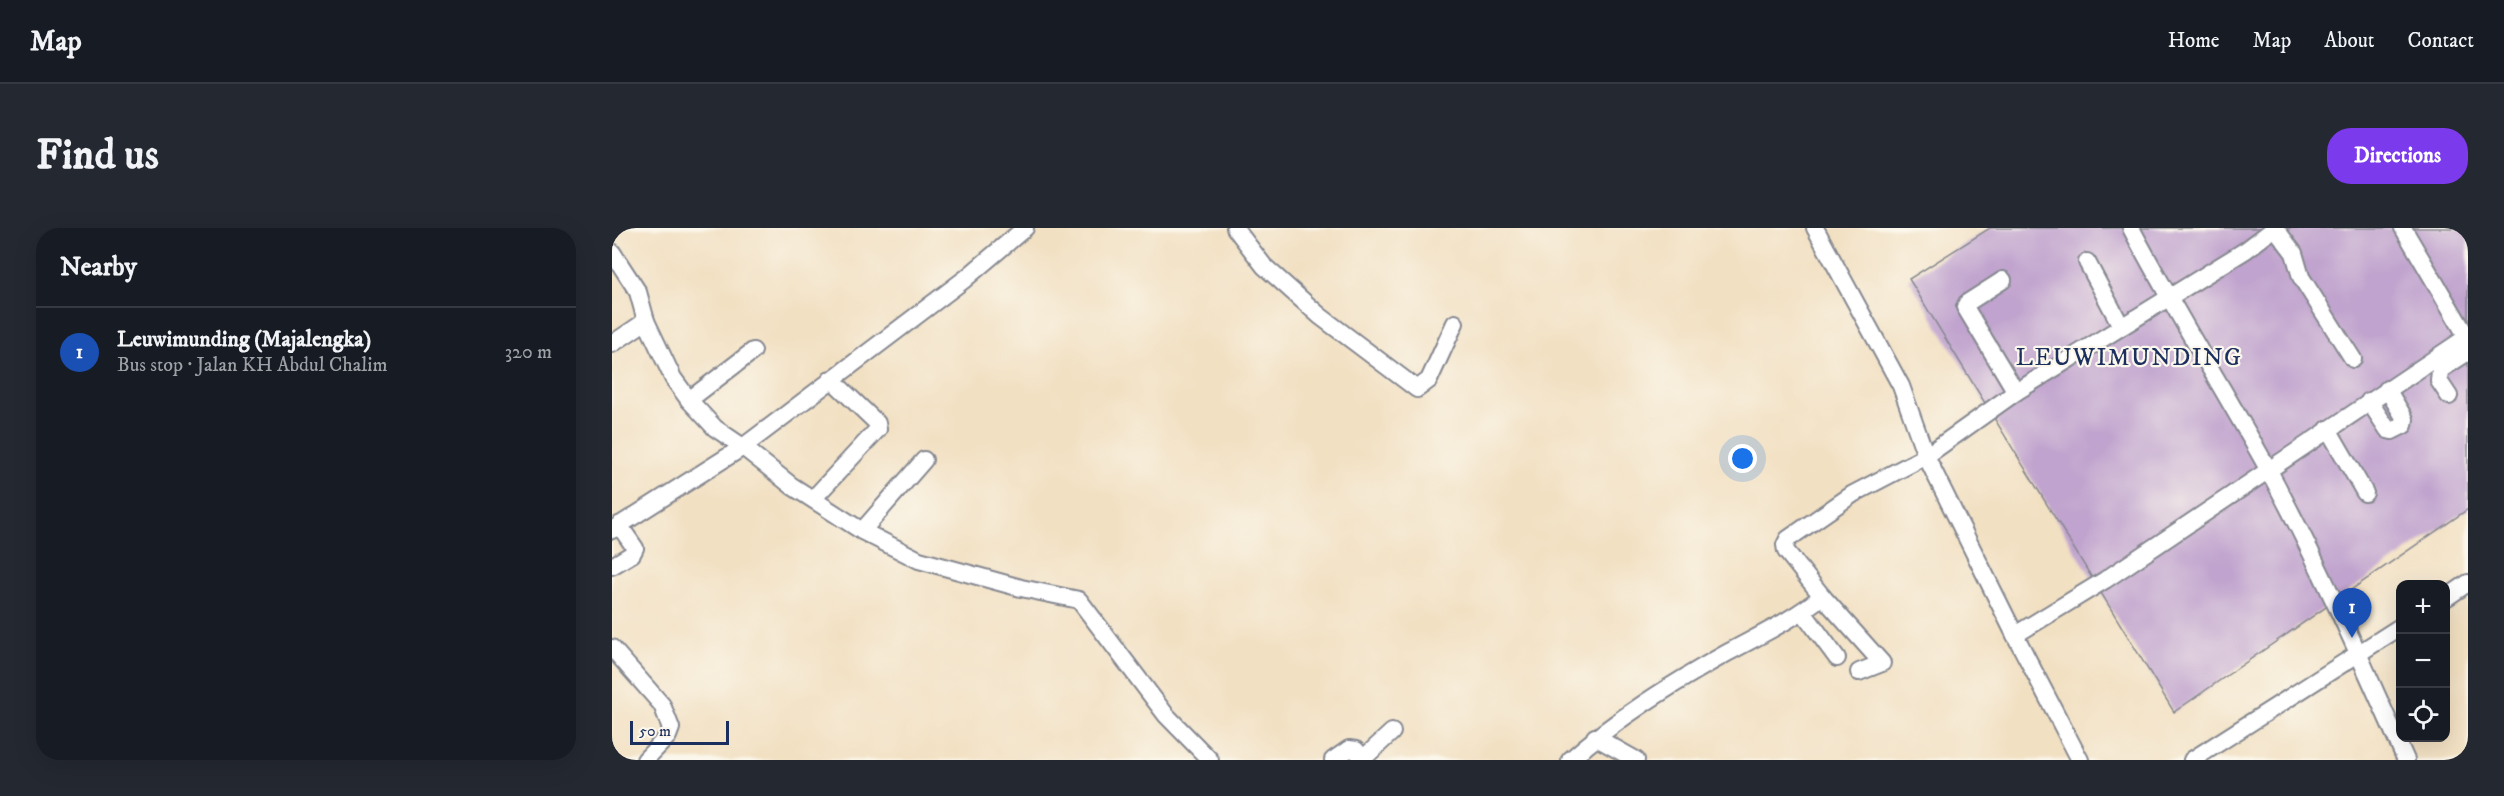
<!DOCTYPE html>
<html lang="en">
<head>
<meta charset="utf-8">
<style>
  :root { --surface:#171b24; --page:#242831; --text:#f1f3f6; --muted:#9ea1a6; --line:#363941; --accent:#7c3aed }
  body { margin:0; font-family:"IM FELL DW Pica",serif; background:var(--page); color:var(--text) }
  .controls { position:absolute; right:18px; bottom:18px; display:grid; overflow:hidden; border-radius:12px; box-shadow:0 6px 24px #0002 }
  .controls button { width:54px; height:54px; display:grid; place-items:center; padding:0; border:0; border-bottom:2px solid var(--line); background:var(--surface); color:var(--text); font:30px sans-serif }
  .scale { position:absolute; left:18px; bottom:15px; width:99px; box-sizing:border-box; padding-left:6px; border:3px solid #1b2f5e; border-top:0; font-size:16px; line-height:21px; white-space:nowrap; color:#1b2f5e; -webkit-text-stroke:4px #fbf7ec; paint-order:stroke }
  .you { position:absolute; left:1131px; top:231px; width:21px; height:21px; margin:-15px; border:4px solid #fff; border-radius:50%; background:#1a73e8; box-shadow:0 0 0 9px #1a73e833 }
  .badge { display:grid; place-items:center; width:39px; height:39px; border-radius:50%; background:var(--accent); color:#fff; font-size:20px; font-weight:700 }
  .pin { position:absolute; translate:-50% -50px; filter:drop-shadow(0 2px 3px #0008) }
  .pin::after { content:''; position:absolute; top:32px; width:21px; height:18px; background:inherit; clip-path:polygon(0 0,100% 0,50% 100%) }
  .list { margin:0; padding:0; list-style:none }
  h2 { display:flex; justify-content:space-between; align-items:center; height:78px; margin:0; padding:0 24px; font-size:26px }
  h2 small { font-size:20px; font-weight:400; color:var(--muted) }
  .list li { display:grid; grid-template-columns:39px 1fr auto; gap:18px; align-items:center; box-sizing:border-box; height:90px; padding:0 24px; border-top:2px solid var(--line) }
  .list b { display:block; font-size:22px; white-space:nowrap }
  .list p { margin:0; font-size:20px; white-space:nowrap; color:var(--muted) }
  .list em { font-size:20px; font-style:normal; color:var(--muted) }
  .icon { flex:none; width:33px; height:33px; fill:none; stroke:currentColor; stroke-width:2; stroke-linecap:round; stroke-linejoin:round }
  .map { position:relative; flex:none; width:1856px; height:532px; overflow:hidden; border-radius:24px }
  header { display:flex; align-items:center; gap:36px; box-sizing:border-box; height:84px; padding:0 30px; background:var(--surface); border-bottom:2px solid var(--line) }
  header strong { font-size:28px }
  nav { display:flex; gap:33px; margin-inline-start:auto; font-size:21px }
  .intro { display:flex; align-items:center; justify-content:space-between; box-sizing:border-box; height:144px; padding:0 36px }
  h1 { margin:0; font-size:42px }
  .button { padding:15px 27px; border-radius:24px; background:var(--accent); color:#fff; font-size:21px; font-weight:700 }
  main { display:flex; gap:36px; padding:0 36px }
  aside { flex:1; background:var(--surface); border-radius:24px; box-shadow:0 6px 24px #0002 }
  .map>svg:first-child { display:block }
  .building { fill:#c0a3ce }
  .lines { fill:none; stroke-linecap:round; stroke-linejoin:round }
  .minor-casing { stroke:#868890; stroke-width:20 }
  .minor { stroke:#fff; stroke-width:16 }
  .labels { text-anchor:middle; stroke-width:4.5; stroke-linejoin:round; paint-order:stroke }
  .quarter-label { font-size:24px; letter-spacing:1.5px; fill:#1b2f5e; stroke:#fbf7ec }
</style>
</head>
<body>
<header>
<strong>Map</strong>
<nav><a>Home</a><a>Map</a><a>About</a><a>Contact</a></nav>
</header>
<div class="intro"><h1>Find us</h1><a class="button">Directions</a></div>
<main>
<aside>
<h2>Nearby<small></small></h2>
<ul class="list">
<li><span class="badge" style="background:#1a4fb4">1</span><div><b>Leuwimunding (Majalengka)</b><p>Bus stop · Jalan KH Abdul Chalim</p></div><em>320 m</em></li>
</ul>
</aside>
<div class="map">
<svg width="1856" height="532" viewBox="0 0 1856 532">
  <rect width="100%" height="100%" fill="#fbf7ec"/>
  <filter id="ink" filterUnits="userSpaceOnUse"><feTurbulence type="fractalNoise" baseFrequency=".0167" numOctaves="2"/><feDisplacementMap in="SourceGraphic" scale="12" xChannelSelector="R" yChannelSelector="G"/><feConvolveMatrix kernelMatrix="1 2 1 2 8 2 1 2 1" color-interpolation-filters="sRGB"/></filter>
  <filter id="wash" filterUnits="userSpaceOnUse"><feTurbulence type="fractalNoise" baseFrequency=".008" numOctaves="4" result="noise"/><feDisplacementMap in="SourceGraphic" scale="24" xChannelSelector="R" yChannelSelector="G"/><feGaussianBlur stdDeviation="1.35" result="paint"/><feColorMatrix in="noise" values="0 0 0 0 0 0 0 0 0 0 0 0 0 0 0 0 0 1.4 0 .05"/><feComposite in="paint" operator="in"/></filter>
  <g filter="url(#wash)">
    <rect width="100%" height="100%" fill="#f2e0c2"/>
    <g id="blocks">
      <polygon class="building" points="1378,0 1856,0 1856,281 1562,484 1297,51"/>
    </g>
  </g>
  <g filter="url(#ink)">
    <use href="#blocks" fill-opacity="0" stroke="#868890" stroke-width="1.5"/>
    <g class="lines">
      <defs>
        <g id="minor">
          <polyline points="623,0 652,38 708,88 805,161 817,152 843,95"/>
          <polyline points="1203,0 1289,158 1314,228 1403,407 1493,352 1855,109 1791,0"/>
          <path d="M 1519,0 C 1562,82 1611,160 1656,241 C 1707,335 1750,434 1794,532"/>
          <polyline points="1663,0 1682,25 1689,49 1741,131"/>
          <polyline points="0,24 26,64 34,93"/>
          <polyline points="1475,34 1509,98"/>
          <polyline points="1391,52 1355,75 1353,79 1404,164"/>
          <polyline points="0,116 34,93 61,150 77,172 103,200 131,219 180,258 250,303 307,332 409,360 467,372 554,487 598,532"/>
          <polyline points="1837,168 1827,153 1828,142 1856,124"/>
          <polyline points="77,172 141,123"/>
          <polyline points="1757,173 1776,202 1780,203 1792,197 1793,191 1775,161"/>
          <polyline points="1716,201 1753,265"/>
          <polyline points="201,271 266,201 265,195 219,151"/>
          <polyline points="0,302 131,219 353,51 413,0"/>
          <polyline points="250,303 312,232"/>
          <polyline points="0,338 20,326 23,320 7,297"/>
          <polyline points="1210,368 1270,435 1247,444"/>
          <polyline points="1834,370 1856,355"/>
          <polyline points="1191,384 1225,430"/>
          <polyline points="1403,407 1468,532"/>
          <polyline points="0,420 50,477 59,500 56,508 33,532"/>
          <polyline points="983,509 1024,532"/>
          <polyline points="721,532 737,521 744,522 748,527 754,528 780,504"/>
          <path d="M 958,532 C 1005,490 1060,456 1115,425 C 1148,407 1181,392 1210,368 L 1174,323 L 1173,317 L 1176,311 L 1241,266 L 1314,228 L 1404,164 L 1634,22 L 1663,0"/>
          <polyline points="1580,532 1788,399"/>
        </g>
      </defs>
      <use href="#minor" class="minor-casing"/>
      <use href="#minor" class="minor"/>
    </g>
  </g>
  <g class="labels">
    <g class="quarter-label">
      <text x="1517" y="137">LEUWIMUNDING</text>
    </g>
  </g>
</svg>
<div class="controls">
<button>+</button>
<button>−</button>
<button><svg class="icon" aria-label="locate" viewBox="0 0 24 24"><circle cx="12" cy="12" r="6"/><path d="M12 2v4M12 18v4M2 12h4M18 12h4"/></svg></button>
</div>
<div class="scale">50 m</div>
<div class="you"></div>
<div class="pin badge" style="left:1740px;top:410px;background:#1a4fb4">1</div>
</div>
</main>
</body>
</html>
